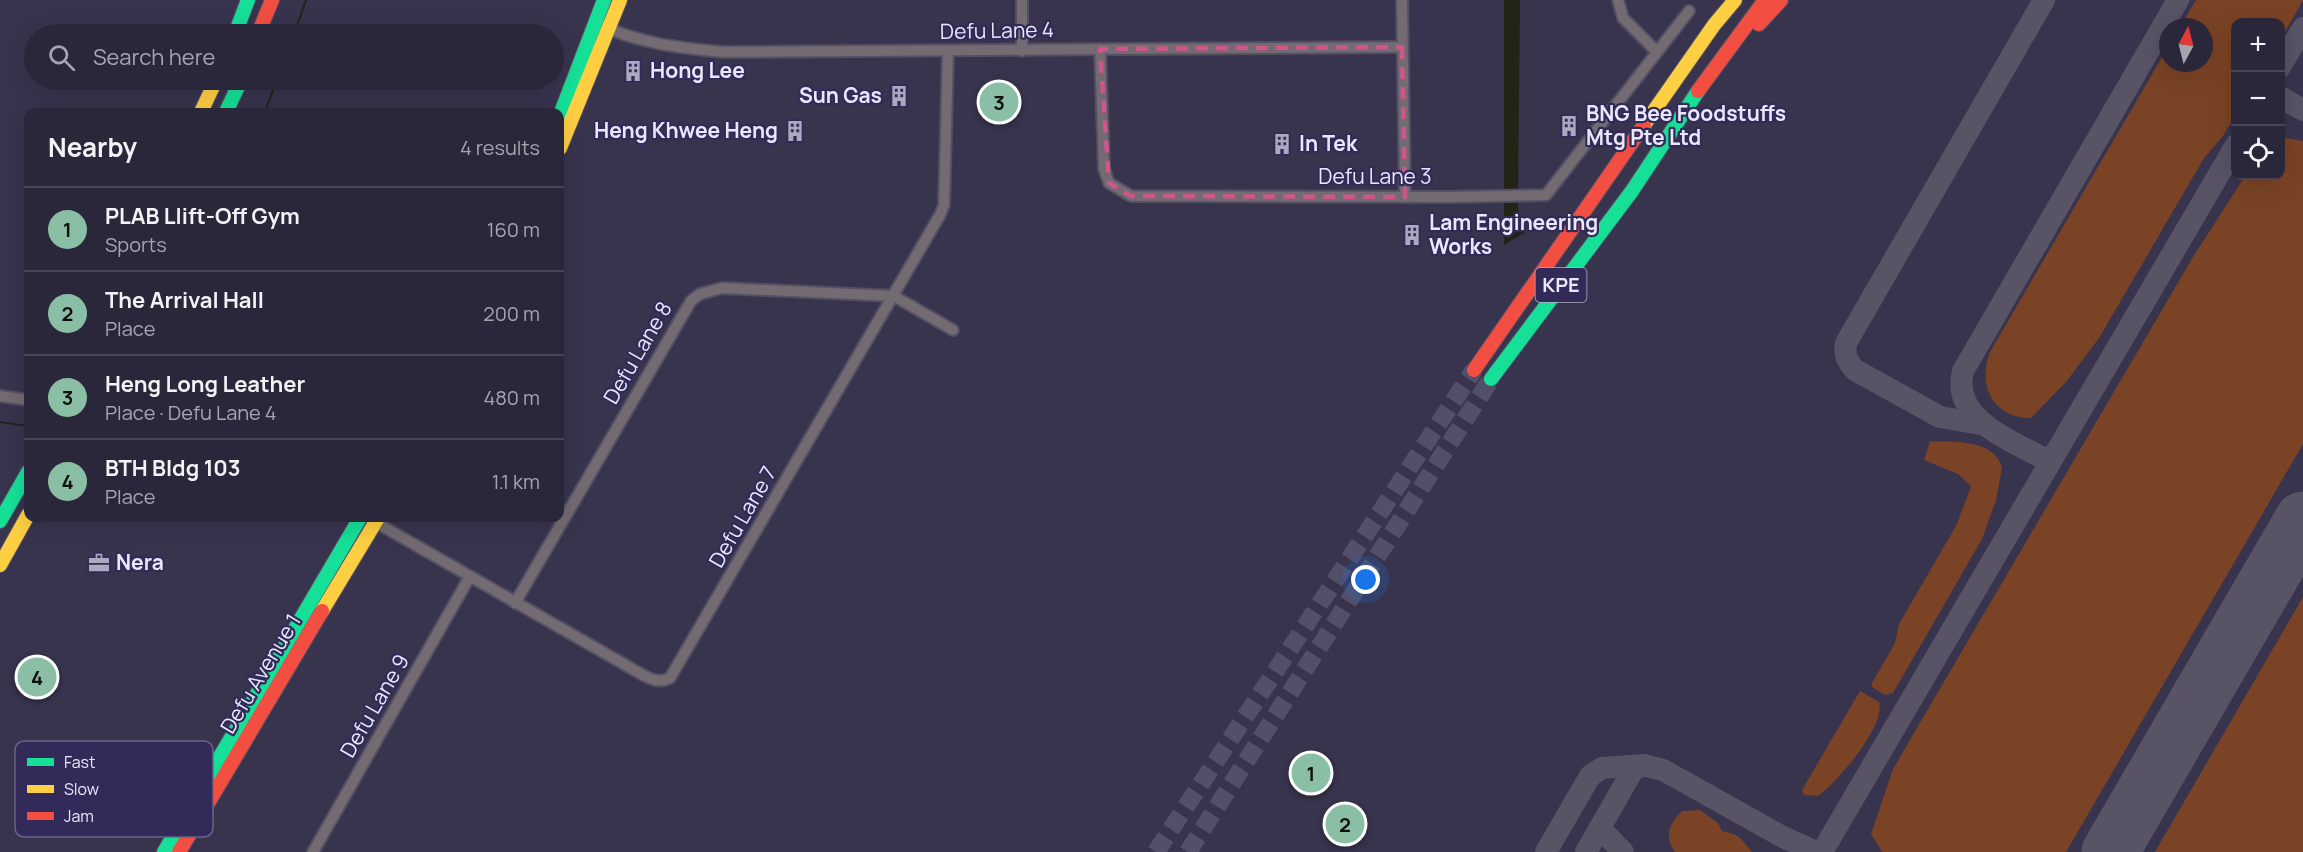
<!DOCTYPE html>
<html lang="en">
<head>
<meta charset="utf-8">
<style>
  :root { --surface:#2b273a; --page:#332f42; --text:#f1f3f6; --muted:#a6a5af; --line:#474454; --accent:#8abfa5 }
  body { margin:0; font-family:Manrope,sans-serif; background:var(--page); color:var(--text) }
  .controls { position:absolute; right:18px; top:18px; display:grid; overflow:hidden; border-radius:12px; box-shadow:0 6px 24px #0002 }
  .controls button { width:54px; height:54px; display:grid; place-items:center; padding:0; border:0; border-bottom:2px solid var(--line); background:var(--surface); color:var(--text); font:30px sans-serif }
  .compass { position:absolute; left:2159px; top:18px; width:54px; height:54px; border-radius:50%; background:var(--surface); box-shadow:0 6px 24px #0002; rotate:7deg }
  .you { position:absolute; left:1366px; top:580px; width:21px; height:21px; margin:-15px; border:4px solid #fff; border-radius:50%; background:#1a73e8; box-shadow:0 0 0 9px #1a73e833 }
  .badge { display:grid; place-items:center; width:39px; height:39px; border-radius:50%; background:var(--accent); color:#111; font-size:20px; font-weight:700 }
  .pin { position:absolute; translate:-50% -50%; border:3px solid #fff; box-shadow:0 2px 6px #0006 }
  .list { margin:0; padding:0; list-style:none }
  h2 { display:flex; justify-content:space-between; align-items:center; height:78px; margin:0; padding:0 24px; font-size:26px }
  h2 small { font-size:20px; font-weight:400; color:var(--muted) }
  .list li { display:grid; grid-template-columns:39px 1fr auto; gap:18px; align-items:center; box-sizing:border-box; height:84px; padding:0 24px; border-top:2px solid var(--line) }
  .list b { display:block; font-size:22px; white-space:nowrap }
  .list p { margin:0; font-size:20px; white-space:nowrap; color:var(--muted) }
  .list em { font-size:20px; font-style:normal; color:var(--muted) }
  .icon { flex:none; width:33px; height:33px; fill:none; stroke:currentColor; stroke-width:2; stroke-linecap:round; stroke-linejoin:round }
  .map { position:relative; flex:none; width:2303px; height:852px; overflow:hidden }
  .search { position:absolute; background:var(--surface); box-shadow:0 6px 24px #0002; left:24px; top:24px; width:540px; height:66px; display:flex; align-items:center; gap:15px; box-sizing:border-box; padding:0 21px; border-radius:33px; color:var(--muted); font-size:22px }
  .panel { position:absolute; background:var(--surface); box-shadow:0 6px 24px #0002; left:24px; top:108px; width:540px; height:414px; border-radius:12px }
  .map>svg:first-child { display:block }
  .green { fill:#7a4325 }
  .water { fill:#242416 }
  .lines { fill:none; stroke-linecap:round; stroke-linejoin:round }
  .stream { stroke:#242416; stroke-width:2 }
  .taxiway { stroke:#585365; stroke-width:22 }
  .runway { stroke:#585365; stroke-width:57 }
  .highway-tunnel { stroke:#534f68; stroke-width:18; stroke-dasharray:18 9; stroke-linecap:butt }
  .street-casing { stroke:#535064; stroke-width:14 }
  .fast-casing { stroke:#535064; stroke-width:16 }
  .slow-casing { stroke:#535064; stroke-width:16 }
  .jam-casing { stroke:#535064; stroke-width:16 }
  .street { stroke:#736a72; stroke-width:10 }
  .fast { stroke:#16e098; stroke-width:14 }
  .slow { stroke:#ffcf43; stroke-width:14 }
  .jam { stroke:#f24e42; stroke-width:14 }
  .marked { fill:none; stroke:#ce568b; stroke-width:4.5; stroke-dasharray:12 8; stroke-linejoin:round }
  .labels { text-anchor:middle; stroke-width:4.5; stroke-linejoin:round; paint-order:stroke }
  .shield { fill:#322a58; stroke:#b2afc9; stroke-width:1.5 }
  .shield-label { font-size:20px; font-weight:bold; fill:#e9e8fa }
  .street-label { font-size:21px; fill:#e9e8fa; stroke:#322a58 }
  .poi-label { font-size:21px; font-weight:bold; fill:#e9e8fa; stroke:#322a58; text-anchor:start }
  .key { fill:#322a58; stroke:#696389; stroke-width:1.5 }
  .key-label { font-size:16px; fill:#e9e8fa }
</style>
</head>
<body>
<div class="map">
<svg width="2303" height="852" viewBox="0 0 2303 852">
  <rect width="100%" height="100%" fill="#39344e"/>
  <g class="green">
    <path d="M 2196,0 L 2303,0 L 2281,39 L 2280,22 L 2236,22 L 2235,116 L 2223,136 L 2204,158 L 2099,338 L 2066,382 L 2031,418 C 1993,418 1977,385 1990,352 L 2168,47 L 2168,63 L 2204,63 L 2204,27 L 2180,27 Z"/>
    <polygon points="2286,138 2303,141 2303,444 2066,852 1882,852 1871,834 1893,769 2193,257 2245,176 2280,176 2281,139"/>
    <path d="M 1930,441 C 1953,442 1995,439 2002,468 L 1996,500 L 1982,539 L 1893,693 L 1885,695 L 1872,687 L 1872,683 L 1895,643 L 1899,624 L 1957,524 L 1971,486 L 1958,474 L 1924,460 Z"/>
    <polygon points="2303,597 2303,852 2155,852"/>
    <path d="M 1860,691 L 1879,702 C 1886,726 1837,782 1818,796 L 1804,795 L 1802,790 Z"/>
    <path d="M 1700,810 L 1718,823 L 1722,831 C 1741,835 1739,837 1752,852 L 1675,852 C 1664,836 1669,824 1682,811 Z"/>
  </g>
  <polygon class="water" points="1504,0 1520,0 1518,208 1526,232 1504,245"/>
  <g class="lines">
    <g class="stream">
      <polyline points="294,34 306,0"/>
      <polyline points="265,112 277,80"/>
      <polyline points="0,422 28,426"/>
    </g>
    <g class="taxiway">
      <polyline points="2280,67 2303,28"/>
      <polyline points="2280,97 2303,110"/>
      <path d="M 1986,425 L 1940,417 L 1855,370 C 1847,361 1844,356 1846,343 L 2044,0"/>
      <path d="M 2050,462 C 2016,442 1950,421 1963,371 L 2178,0"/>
      <polyline points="1600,828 1623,852"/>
      <polyline points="1546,852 1590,776 1602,768 1644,765"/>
      <polyline points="1586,852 1633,770 1644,765 1663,770 1781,836 1816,852"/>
      <polyline points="1822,852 2236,145"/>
    </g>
    <polyline class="runway" points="2110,852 2303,520"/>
    <g class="highway-tunnel">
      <polyline points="1156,852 1474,370"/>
      <polyline points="1188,852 1491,379"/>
    </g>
    <defs>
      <g id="street">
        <polyline points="1402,0 1405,197"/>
        <polyline points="1618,0 1623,18 1656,51"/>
        <path d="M 597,23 C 635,43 680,48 723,52 L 1402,47"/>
        <polyline points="1100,49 1104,169 1109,183 1131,196 1449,197 1546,195 1689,11"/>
        <polyline points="1022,51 1022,0"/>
        <polyline points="0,396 28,400"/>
        <path d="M 368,518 L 643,675 C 652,680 660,683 670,678 L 940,215 L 944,205 L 948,52"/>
        <polyline points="515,603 691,301 700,294 722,288 894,296 953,330"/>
        <polyline points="313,852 469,578"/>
      </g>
      <g id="fast">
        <polyline points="235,34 248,0"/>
        <polyline points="226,112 241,80"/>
        <polyline points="560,115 604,0"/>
        <polyline points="1491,379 1632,191 1698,91"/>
        <polyline points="0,521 28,472"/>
        <polyline points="164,852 360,518"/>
      </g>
      <g id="slow">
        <polyline points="201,112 216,80"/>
        <polyline points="1644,125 1714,25 1735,0"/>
        <polyline points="560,148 620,0"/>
        <polyline points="0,565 28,515"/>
        <polyline points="322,611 378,518"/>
      </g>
      <g id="jam">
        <polyline points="1759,24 1781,0"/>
        <polyline points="258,34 272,0"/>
        <polyline points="1698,91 1765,0"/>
        <polyline points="1474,370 1644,125"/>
        <polyline points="179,852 322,611"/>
      </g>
    </defs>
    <use href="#street" class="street-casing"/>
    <use href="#fast" class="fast-casing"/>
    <use href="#slow" class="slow-casing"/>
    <use href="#jam" class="jam-casing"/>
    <use href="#street" class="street"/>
    <use href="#fast" class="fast"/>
    <use href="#slow" class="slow"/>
    <use href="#jam" class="jam"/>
  </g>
  <path class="marked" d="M 1402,47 L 1405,197 L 1131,196 L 1109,183 L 1100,49 Z"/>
  <defs>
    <symbol id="building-bare" viewBox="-9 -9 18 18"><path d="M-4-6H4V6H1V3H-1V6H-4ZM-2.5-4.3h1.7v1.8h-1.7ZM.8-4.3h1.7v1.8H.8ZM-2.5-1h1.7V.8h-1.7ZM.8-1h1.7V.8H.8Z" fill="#aba9be" stroke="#322a58" stroke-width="2.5" paint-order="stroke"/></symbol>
    <symbol id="office-bare" viewBox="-9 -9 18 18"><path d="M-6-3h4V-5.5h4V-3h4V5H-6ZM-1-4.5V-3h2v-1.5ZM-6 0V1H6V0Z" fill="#aba9be" stroke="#322a58" stroke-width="2.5" paint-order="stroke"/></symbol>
  </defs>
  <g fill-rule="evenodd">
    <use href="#building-bare" x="618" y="56" width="30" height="30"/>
    <use href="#building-bare" x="884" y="81" width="30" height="30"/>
    <use href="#building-bare" x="1554" y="111" width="30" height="30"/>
    <use href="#building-bare" x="780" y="116" width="30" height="30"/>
    <use href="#building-bare" x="1267" y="129" width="30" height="30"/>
    <use href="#building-bare" x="1397" y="220" width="30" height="30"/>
    <use href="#office-bare" x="84" y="548" width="30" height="30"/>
  </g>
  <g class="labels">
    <rect class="shield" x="1535.5" y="268" width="51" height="34" rx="4.5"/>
    <g class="shield-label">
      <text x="1561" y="292">KPE</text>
    </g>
    <g class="street-label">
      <text transform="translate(997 31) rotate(-1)" y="7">Defu Lane 4</text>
      <text x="1375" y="184">Defu Lane 3</text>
      <text transform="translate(638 353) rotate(-60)" y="7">Defu Lane 8</text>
      <text transform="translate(743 517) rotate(-60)" y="7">Defu Lane 7</text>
      <text transform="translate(261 674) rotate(-59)" y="7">Defu Avenue 1</text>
      <text transform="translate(375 706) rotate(-60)" y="7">Defu Lane 9</text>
    </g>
    <g class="poi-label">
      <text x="650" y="78">Hong Lee</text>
      <text x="882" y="103" text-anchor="end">Sun Gas</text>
      <text x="1586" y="121">BNG Bee Foodstuffs<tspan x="1586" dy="24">Mtg Pte Ltd</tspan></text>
      <text x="778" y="138" text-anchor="end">Heng Khwee Heng</text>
      <text x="1299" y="151">In Tek</text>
      <text x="1429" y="230">Lam Engineering<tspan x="1429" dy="24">Works</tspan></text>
      <text x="116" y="570">Nera</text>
    </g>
  </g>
  <rect x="15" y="741" width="198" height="96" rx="9" class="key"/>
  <rect x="27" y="758" width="27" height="8" fill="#16e098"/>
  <rect x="27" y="785" width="27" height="8" fill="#ffcf43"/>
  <rect x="27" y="812" width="27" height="8" fill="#f24e42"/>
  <g class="key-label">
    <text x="64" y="768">Fast</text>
    <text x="64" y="795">Slow</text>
    <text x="64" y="822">Jam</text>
  </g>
</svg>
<div class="controls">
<button>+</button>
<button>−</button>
<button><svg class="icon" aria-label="locate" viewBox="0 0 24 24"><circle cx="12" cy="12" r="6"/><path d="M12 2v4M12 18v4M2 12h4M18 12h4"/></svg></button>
</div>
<svg class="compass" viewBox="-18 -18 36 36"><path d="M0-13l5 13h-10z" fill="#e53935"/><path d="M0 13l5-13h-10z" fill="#a6a5af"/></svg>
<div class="you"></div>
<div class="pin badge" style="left:1311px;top:773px">1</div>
<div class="pin badge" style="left:1345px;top:824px">2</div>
<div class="pin badge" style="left:999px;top:102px">3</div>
<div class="pin badge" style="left:37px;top:677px">4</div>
<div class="search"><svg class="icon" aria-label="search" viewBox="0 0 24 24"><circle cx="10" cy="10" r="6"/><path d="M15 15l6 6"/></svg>Search here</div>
<section class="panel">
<h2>Nearby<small>4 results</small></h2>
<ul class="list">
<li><span class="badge">1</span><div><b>PLAB LIift-Off Gym</b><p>Sports</p></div><em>160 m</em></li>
<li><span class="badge">2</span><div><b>The Arrival Hall</b><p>Place</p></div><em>200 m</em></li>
<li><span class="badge">3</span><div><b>Heng Long Leather</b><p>Place · Defu Lane 4</p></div><em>480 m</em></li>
<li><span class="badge">4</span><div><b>BTH Bldg 103</b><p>Place</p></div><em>1.1 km</em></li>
</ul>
</section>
</div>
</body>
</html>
